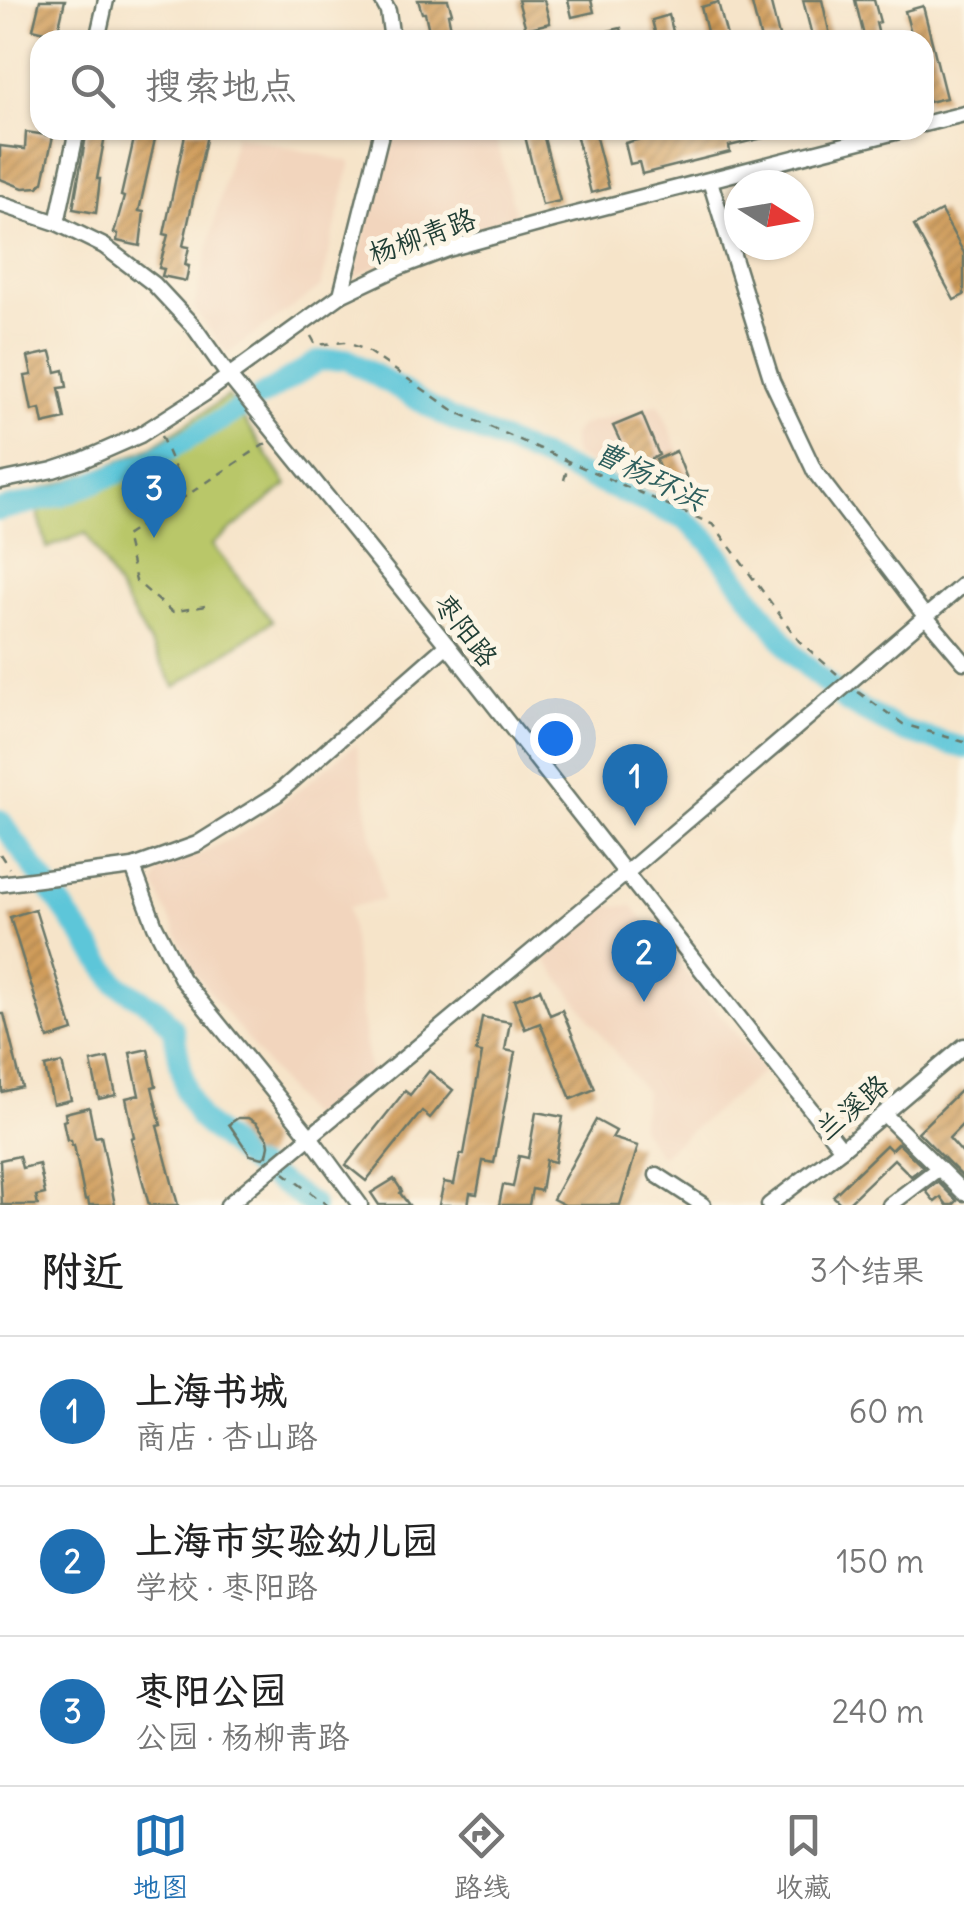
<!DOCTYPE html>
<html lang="zh">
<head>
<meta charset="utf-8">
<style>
  :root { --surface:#fff; --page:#f6f6f6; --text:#222; --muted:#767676; --line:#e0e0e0; --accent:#1f6fb2 }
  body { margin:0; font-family:Delius,"LXGW WenKai TC",sans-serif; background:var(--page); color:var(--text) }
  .compass { position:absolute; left:724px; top:170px; width:90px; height:90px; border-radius:50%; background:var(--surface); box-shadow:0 2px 8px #0004; rotate:101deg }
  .you { position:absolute; left:555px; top:738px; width:35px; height:35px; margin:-25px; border:8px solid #fff; border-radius:50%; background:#1a73e8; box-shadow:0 0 0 15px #1a73e833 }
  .badge { display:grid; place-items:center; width:65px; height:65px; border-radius:50%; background:var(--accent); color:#fff; font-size:32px; font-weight:700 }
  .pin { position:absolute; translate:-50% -82px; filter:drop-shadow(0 2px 5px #0008) }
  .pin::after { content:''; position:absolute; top:52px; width:35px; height:30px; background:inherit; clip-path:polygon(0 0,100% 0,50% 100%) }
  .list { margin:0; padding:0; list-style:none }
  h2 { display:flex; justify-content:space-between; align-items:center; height:130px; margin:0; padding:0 40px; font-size:42px }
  h2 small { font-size:32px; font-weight:400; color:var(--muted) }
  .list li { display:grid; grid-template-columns:65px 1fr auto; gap:30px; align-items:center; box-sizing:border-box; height:150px; padding:0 40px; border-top:2px solid var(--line) }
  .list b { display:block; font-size:38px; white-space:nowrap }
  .list p { margin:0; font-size:32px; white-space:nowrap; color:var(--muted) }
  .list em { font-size:32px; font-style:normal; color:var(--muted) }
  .icon { flex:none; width:55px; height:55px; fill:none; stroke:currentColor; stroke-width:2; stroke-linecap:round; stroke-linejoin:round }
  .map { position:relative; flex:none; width:964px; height:1205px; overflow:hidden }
  .search { position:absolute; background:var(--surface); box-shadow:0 2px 8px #0004; left:30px; right:30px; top:30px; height:110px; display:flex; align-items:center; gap:25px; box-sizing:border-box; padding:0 35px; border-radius:30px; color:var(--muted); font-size:38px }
  .sheet { height:580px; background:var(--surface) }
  nav { display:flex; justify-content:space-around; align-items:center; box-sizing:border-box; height:140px; border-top:2px solid var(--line); background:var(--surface); font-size:28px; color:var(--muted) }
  nav a { display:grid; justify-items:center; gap:5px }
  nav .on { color:var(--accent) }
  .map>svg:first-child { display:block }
  .built { fill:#f2d5bd }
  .green { fill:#b9c769; stroke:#6c824e; stroke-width:2.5 }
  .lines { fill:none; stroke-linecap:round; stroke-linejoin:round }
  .river { stroke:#5dc6d9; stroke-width:22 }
  .building { fill:url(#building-hatch) }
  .minor-casing { stroke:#6a7768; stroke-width:19 }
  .path { stroke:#6a7768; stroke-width:2.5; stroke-dasharray:8 8; stroke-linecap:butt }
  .minor { stroke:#fff; stroke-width:14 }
  .labels { text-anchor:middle; stroke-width:10; stroke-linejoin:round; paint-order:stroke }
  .street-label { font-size:28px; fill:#1f3d34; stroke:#fcf5e5 }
  .water-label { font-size:30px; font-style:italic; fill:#2e5f5d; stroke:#fcf5e5 }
</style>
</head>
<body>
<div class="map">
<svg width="964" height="1205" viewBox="0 0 964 1205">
  <defs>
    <pattern id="building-hatch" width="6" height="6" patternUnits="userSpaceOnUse" patternTransform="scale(2.5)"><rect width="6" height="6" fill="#d09c5a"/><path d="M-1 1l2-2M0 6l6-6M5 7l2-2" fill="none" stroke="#a8804b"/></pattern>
  </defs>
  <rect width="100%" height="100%" fill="#fcf5e5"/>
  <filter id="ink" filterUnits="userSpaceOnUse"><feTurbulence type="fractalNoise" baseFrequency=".01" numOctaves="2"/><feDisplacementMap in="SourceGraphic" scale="20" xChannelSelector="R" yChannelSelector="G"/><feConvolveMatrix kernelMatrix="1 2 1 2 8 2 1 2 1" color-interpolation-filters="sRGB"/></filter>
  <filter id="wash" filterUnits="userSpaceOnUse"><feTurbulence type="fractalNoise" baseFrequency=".0048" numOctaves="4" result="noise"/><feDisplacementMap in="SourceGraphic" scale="40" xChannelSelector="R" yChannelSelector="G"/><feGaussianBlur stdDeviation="2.25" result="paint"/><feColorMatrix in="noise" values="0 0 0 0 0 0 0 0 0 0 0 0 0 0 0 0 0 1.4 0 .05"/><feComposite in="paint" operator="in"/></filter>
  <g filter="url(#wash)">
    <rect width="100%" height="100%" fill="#f6e4c9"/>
    <g class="built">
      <polygon points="391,130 494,130 516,217 445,236 393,257 354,278"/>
      <polygon points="235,135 351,162 321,287 227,354 194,308"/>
      <polygon points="659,404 697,493 675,502 575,456 572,446 572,435 579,427 585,424"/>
      <polygon points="356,744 383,900 348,907 370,1077 329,1112 320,1117 312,1117 305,1113 194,972 155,886 157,876 162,869 201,854 250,828"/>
      <polygon points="608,906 633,906 765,1070 660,1156 640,1127 645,1092 545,959"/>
    </g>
    <polygon class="green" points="228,396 287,485 212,545 272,621 175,687 86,533 47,548 33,492 95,472 152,447"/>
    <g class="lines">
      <g class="river">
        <polyline points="260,397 318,361 347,359 451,419 684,519 708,540 794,655 847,702 902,731 964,748"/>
        <polyline points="0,510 62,495 150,461 241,408"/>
        <polyline points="0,820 117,984 158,1010 173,1028 186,1091 199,1118 252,1164 313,1205"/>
      </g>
    </g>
    <g id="blocks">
      <g class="building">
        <polygon points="40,0 65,0 57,35 33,29"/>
        <polygon points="418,0 448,0 452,13 448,14 452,33 449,33 451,40 431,40 425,13 422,13"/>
        <polygon points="518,0 544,0 550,23 526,29"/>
        <polygon points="568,0 591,0 594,12 572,17"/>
        <polygon points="751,0 770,0 780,40 761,40"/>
        <polygon points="803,0 822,0 830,35 813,40"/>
        <polygon points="855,0 874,0 880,22 876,23 880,40 865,40"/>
        <polygon points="718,2 728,40 709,40 701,7"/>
        <polygon points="923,6 946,98 928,102 924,86 924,40 913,40 905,11"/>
        <polygon points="669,15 675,40 657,40 652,20"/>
        <polygon points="621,28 624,40 587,40 587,36"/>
        <polygon points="87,130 106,130 97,179 100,179 96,213 73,209"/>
        <polygon points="136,130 157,130 139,211 144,212 140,246 117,241 118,234 114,233 124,197 121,196"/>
        <polygon points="186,130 208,130 183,246 189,247 185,265 189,266 186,281 162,276 164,269 159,268 168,235 164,234"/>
        <polygon points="531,130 542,130 560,201 542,205 524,132"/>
        <polygon points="575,130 594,130 609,188 591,193"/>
        <polygon points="676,130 779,130 780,134 729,146 730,152 642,174 639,162 630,164 625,143"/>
        <polygon points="26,132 53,136 43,182 38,187 23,188 0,179 0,146 25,149"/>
        <polygon points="941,211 964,253 964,295 954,300 914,226"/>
        <polygon points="51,352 56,372 64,370 67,387 59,388 65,419 43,424 40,409 32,411 25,376 32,375 28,357"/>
        <polygon points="642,414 659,455 633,469 613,426"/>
        <polygon points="676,451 687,479 668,489 656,460"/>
        <polygon points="35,909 73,1031 48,1039 10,917"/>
        <polygon points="540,989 550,1015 562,1010 595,1089 571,1099 540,1023 525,1029 514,1000"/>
        <polygon points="0,1014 4,1014 22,1087 2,1092"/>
        <polygon points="482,1017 510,1022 505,1050 515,1052 494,1163 483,1161 477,1194 470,1193 468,1205 439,1205 444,1182 454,1184 460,1154 464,1154 482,1053 476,1052"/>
        <polygon points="148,1049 156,1086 152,1087 161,1125 157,1126 178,1205 149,1205 131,1138 134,1137 126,1098 139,1095 130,1053"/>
        <polygon points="108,1058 116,1095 99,1099 91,1062"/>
        <polygon points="62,1063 71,1100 53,1104 45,1067"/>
        <polygon points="429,1071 453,1090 430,1118 422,1111 366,1181 346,1165 405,1091 410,1095"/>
        <polygon points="964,1087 964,1123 949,1138 964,1155 964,1178 918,1132"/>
        <polygon points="89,1107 95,1137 101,1136 115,1205 89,1205 88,1199 85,1200 74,1145 72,1146 71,1140 67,1140 63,1121 66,1120 65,1113"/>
        <polygon points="536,1112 563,1117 555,1162 546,1160 541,1191 532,1189 529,1205 499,1205 503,1185 513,1187 519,1156 528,1158"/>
        <polygon points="238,1118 248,1118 256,1123 268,1139 269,1145 267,1155 263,1158 250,1155 229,1124"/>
        <polygon points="596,1120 616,1131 612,1138 638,1146 620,1205 565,1205 553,1199"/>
        <polygon points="898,1143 923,1167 911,1176 894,1159 846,1205 842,1205 833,1196 886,1145 891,1150"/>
        <polygon points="19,1156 22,1168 39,1164 45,1194 36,1196 38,1205 2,1205 0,1160"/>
        <polygon points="394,1179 402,1191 400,1193 409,1205 379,1205 371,1193"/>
        <polygon points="938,1182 957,1201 953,1205 947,1205 941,1197 935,1202 926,1191"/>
      </g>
    </g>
  </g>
  <g filter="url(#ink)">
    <use href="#blocks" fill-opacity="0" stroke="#6a7768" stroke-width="2.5"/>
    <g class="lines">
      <defs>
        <g id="minor">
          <polyline points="382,0 388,11 392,40"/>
          <polyline points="97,40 106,0"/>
          <polyline points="924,124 964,114"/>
          <polyline points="710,181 772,381 815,472 925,616 964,662"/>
          <polyline points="0,204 57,223 104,246 154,284 194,327 228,375 447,645 842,1149"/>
          <polyline points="57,223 77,130"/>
          <polyline points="341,295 382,130"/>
          <polyline points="0,481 53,470 83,460 140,435 204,394 341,295 400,267 448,249 553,220 903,130"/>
          <polyline points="133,867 155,926 182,979 311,1138 360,1205"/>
          <polyline points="0,884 133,867 197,844 277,794 447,645"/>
          <polyline points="884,1114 964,1193"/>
          <polyline points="657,1175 703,1205"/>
          <polyline points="228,1205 625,874 964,584"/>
          <polyline points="769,1205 842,1149 964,1046"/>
          <polyline points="890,1205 939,1168"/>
        </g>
      </defs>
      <use href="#minor" class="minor-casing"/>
      <g class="path">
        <polyline points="311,336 316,345 345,342 366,350 456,412 714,525 799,641 837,674"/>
        <polyline points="161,436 176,471 169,480 177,501"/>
        <polyline points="564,480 569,462"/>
        <polyline points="205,606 172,612 136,581 125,536 268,442"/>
        <polyline points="858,692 903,724 964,742"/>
        <polyline points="0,854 9,868"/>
        <polyline points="284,1173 327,1205"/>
      </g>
      <use href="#minor" class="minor"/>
    </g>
  </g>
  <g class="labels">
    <g class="street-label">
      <text transform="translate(422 236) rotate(-20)" y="10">杨柳青路</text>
      <text transform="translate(466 630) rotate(52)" y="10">枣阳路</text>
      <text transform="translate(852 1107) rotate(-40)" y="10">兰溪路</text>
    </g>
    <g class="water-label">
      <text transform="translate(650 476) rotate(26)" y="10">曹杨环浜</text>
    </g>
  </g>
</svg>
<svg class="compass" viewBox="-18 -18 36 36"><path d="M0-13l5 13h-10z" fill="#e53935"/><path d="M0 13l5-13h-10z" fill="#767676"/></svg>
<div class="you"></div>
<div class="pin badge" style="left:635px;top:826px">1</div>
<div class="pin badge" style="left:644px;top:1002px">2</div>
<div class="pin badge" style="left:154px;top:538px">3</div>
<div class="search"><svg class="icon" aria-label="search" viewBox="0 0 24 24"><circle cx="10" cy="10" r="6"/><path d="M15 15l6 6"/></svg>搜索地点</div>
</div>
<section class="sheet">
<h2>附近<small>3个结果</small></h2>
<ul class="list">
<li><span class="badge">1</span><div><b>上海书城</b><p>商店 · 杏山路</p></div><em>60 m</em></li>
<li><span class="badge">2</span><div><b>上海市实验幼儿园</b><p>学校 · 枣阳路</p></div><em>150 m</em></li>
<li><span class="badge">3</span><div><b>枣阳公园</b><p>公园 · 杨柳青路</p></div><em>240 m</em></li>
</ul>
</section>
<nav>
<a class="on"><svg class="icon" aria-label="map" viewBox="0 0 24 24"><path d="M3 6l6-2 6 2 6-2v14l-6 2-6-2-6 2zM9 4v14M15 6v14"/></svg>地图</a>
<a><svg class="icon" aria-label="directions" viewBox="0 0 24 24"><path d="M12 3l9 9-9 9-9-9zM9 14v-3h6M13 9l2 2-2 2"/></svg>路线</a>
<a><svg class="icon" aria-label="saved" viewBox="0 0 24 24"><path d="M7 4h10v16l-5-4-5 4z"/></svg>收藏</a>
</nav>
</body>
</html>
